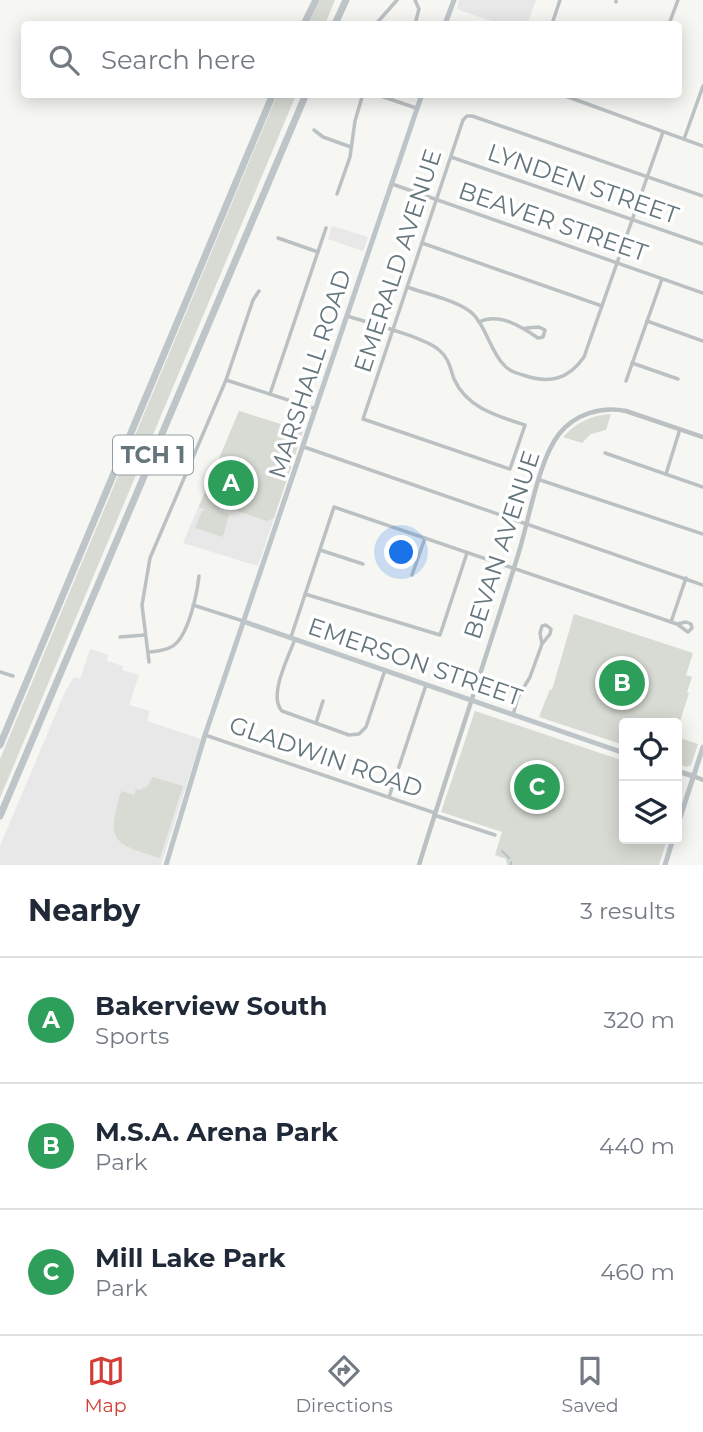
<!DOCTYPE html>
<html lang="en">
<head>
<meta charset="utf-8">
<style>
  :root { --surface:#fff; --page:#f2f2f3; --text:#1f2937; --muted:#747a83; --line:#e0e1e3; --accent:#d33d37 }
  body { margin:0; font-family:Montserrat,sans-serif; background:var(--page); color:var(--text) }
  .controls { position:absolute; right:21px; bottom:21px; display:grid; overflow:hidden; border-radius:7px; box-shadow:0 4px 18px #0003 }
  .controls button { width:63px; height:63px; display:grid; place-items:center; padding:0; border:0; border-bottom:2px solid var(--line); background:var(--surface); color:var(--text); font:35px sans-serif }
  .you { position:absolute; left:402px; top:553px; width:24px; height:24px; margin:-18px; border:5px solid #fff; border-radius:50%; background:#1a73e8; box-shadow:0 0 0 10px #1a73e833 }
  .badge { display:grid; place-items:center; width:46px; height:46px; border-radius:50%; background:var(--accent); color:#fff; font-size:23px; font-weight:700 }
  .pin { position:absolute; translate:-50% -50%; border:4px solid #fff; box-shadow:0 2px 7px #0006 }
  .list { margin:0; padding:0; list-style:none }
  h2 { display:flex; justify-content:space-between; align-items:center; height:91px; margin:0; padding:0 28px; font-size:30px }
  h2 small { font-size:23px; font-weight:400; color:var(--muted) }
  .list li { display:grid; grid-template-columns:46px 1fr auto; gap:21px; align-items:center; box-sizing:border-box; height:126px; padding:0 28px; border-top:2px solid var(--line) }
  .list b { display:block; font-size:26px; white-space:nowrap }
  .list p { margin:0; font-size:23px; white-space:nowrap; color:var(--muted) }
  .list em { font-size:23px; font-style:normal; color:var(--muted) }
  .icon { flex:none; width:38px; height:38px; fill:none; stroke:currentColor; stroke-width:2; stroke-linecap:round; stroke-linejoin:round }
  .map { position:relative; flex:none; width:703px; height:865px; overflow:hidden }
  .search { position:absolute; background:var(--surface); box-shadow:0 4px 18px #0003; left:21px; right:21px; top:21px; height:77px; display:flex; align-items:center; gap:18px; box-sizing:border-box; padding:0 24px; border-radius:7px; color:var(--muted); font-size:26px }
  .sheet { height:469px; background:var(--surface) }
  nav { display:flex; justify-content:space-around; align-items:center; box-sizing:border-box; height:98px; border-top:2px solid var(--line); background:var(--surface); font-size:19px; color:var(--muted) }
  nav a { display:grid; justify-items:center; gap:4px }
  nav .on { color:var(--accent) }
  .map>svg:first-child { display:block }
  .built { fill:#e7e8e7 }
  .green { fill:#d7dbd3 }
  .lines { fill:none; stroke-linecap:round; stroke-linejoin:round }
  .stream { stroke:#b4c3c4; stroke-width:2 }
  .minor { stroke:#bbc1c3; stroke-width:3.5 }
  .tertiary { stroke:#bbc1c3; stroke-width:4.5 }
  .secondary { stroke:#bec5c8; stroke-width:5 }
  .motorway { stroke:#bec5c8; stroke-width:7 }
  .labels { text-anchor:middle; stroke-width:7; stroke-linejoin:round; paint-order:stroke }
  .shield { fill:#fff; stroke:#929fa3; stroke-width:2 }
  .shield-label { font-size:23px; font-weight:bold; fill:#64767c }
  .street-label { font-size:24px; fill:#64767c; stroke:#fff }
</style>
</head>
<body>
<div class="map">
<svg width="703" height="865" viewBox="0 0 703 865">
  <rect width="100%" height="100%" fill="#f6f6f3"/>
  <g class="built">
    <polygon points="459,0 536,0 527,24 500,24 457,9"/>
    <polygon points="332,226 368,237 363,251 328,239"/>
    <polygon points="239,411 303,431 258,566 183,543"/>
    <polygon points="90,649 108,655 107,661 123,666 122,670 139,675 129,705 150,711 147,721 201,739 161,865 0,865 0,846 65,692 74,677 80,679"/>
  </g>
  <g class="green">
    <polygon points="320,0 335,0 325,24 308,24"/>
    <polygon points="277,95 296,95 0,798 0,759"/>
    <polygon points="239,411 303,431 274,518 267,521 226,507 219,510 229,514 223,537 195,528 202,511 206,510 199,507"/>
    <path d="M 611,414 L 606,430 L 591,434 L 582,443 L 563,437 C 576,423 591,415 611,414 Z"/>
    <polygon points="574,614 693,653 686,675 692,677 687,692 689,693 677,731 677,723 624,723 624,745 539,717 550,689 552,690"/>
    <polygon points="475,711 624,761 624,839 667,839 659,865 507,865 506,859 495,855 502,832 441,812"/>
    <polygon points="677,737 698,744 691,765 686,767 677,763"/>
    <path d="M 153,777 L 183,786 L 160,858 C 111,843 107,841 121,791 L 134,795 L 136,789 L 142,790 L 143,787 L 146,788 Z"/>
  </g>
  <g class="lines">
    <g class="stream">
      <polyline points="502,851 509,858"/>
      <polyline points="511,862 511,865"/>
    </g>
    <g class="minor">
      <polyline points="616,2 616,0"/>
      <polyline points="376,24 397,0"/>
      <polyline points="415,24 419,9 415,0"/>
      <polyline points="552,24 560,0"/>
      <polyline points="669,24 678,0"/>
      <polyline points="375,94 416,108"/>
      <polyline points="560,94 703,146"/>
      <polyline points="314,130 323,137 351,147"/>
      <polyline points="684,139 703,86"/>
      <polyline points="451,157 703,244"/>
      <polyline points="392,184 703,293"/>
      <polyline points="337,194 350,157 355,121 363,94"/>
      <polyline points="278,238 318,252"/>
      <polyline points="422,243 602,306"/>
      <path d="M 407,287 C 426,294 460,301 473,314 C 487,328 490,351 504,365 C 509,371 516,373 523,375 C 549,384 568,380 584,357 L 663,132"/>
      <path d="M 347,316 C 369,323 424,337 439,350 C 449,358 450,368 454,379 C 467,408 497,416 525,425 L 510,469 L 363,419 L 463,120 L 467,116 L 472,116 L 703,196"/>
      <polyline points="647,321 703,341"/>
      <path d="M 479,322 C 499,312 522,327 538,338 L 543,337 L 545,330 L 539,327 L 526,328"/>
      <polyline points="632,363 678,379"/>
      <polyline points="226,380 316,409"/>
      <polyline points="626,381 662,279"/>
      <polyline points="270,394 326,228"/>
      <polyline points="304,447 703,585"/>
      <polyline points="605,453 703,487"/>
      <polyline points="666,474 680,429"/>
      <polyline points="540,480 703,534"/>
      <polyline points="320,550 363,564"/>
      <polyline points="412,575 425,538"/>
      <polyline points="305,594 440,635 467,553"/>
      <polyline points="193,605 243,621"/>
      <polyline points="671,622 686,578"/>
      <polyline points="120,637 145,635"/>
      <polyline points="291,637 334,507 677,624 688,632 692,628 691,624 686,622 677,624"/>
      <path d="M 295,639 C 288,658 268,696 282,711 L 349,735 L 359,734 L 366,727 L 385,670"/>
      <path d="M 149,652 C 156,651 164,651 171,647 C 188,639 197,594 199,576"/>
      <polyline points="149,662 142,605 150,558 226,380 253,300 259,291"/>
      <polyline points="0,672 13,676"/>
      <polyline points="513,715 518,697 530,677 542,644 550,634 551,629 546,625 542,626 540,633 542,644"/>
      <polyline points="316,723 323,701"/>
      <polyline points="205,735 435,813"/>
      <polyline points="389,797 426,685"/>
      <polyline points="434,815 495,835"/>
    </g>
    <g class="tertiary">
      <polyline points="693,776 703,780"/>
      <path d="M 419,865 C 451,761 486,658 518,555 C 529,521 538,461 559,434 C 575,414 601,406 626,411 L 703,437"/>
    </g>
    <g class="secondary">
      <polyline points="445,24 454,0"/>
      <polyline points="245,622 624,753"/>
      <polyline points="677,771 693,776"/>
      <polyline points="677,827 703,747"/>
      <polyline points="166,865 205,735 422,94"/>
      <polyline points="665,865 673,839"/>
    </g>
    <g class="motorway">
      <polyline points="304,24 316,0"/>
      <polyline points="335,24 346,0"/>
      <polyline points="0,745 273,94"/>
      <polyline points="0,816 306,94"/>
    </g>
  </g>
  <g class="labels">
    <rect class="shield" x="113" y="435.5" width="80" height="39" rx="5"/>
    <g class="shield-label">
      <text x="153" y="463">TCH 1</text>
    </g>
    <g class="street-label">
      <text transform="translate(583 184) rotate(19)" y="8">LYNDEN STREET</text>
      <text transform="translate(553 222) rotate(19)" y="8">BEAVER STREET</text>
      <text transform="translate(398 261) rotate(-72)" y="8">EMERALD AVENUE</text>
      <text transform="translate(310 374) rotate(-72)" y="8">MARSHALL ROAD</text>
      <text transform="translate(502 545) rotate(-72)" y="8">BEVAN AVENUE</text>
      <text transform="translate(415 662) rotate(19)" y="8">EMERSON STREET</text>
      <text transform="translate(326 757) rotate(19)" y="8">GLADWIN ROAD</text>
    </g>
  </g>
</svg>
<div class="controls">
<button><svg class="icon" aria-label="locate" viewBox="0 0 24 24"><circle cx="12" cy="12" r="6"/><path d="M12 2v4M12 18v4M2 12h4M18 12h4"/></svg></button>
<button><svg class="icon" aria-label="layers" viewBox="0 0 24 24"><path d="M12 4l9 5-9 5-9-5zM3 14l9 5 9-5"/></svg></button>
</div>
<div class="you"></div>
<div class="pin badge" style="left:231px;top:483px;background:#2e9e5b">A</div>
<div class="pin badge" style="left:622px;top:683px;background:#2e9e5b">B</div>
<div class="pin badge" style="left:537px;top:787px;background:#2e9e5b">C</div>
<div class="search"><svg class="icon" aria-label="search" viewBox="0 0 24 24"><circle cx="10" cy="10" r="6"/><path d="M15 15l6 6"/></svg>Search here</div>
</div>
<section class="sheet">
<h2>Nearby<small>3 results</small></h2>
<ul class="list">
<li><span class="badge" style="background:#2e9e5b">A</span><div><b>Bakerview South</b><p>Sports</p></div><em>320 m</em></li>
<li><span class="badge" style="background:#2e9e5b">B</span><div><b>M.S.A. Arena Park</b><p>Park</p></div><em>440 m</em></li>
<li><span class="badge" style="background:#2e9e5b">C</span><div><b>Mill Lake Park</b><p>Park</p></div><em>460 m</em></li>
</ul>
</section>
<nav>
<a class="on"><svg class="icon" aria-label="map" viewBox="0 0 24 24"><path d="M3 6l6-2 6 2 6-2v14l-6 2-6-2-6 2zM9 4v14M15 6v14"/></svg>Map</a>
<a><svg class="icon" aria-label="directions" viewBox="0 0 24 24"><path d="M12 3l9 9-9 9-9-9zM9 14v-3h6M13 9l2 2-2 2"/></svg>Directions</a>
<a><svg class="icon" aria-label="saved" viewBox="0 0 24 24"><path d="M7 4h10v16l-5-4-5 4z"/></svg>Saved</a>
</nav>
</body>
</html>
